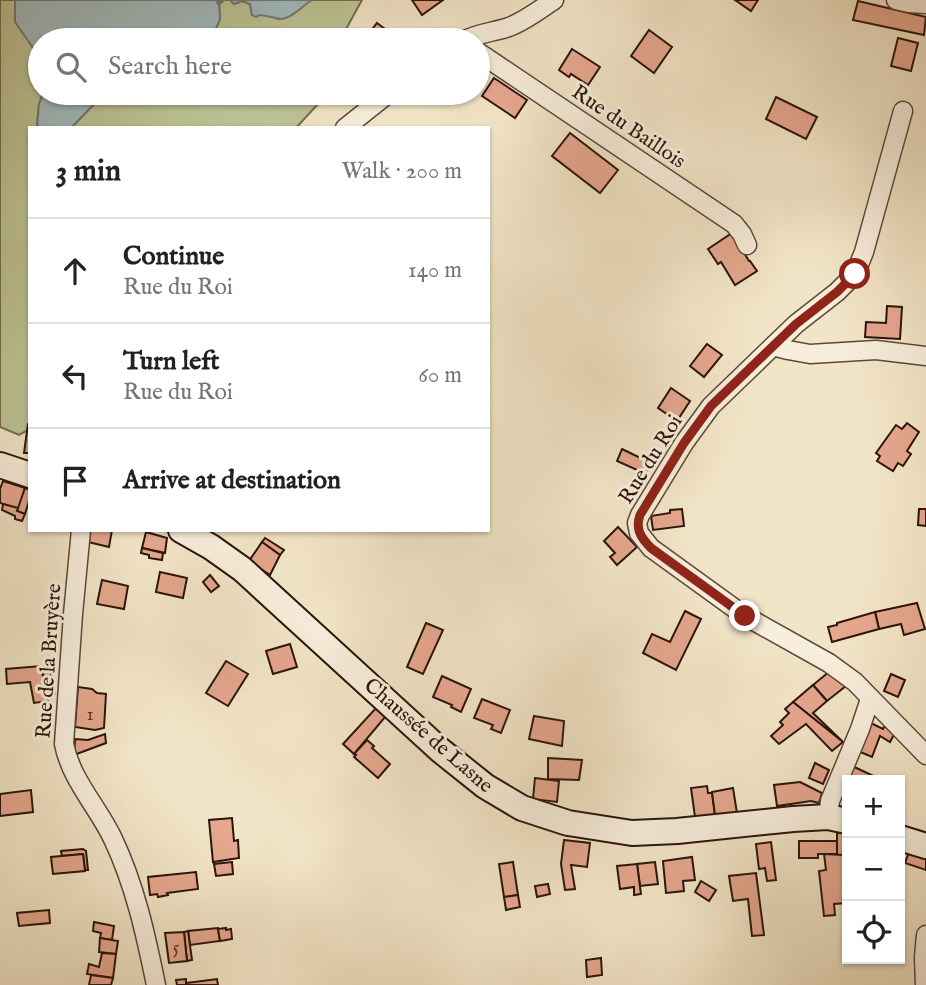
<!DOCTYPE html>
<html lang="en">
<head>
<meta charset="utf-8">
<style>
  :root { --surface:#fff; --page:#f2f2f2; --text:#222; --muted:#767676; --line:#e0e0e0 }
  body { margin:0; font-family:"IM FELL English",serif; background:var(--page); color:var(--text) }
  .controls { position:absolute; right:21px; bottom:21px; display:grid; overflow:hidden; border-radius:0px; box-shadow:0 2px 5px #0004 }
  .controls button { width:63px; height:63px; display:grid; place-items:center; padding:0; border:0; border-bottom:2px solid var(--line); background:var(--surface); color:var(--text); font:35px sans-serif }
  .stop { position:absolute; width:21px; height:21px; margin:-16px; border:5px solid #8f2418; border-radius:50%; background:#fff }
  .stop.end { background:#8f2418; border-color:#fff; box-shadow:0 2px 7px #0008 }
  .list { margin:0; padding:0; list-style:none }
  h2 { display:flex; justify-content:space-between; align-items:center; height:91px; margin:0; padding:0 28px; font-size:30px }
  h2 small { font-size:23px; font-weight:400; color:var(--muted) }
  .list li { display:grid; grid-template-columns:46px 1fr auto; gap:21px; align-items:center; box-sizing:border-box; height:105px; padding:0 28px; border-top:2px solid var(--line) }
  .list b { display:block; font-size:26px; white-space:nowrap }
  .list p { margin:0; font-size:23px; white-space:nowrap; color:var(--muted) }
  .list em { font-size:23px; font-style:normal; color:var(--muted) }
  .icon { flex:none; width:38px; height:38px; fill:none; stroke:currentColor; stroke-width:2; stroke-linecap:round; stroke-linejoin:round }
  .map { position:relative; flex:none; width:926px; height:985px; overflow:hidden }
  .search { position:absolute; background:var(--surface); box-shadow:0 2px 5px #0004; left:28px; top:28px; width:462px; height:77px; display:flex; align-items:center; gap:18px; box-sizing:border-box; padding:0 24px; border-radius:38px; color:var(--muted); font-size:26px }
  .panel { position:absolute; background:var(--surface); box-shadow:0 2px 5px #0004; left:28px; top:126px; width:462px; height:406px; border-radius:0px }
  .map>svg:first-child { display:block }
  .green { fill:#bcc495; stroke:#746c50; stroke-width:2 }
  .water { fill:#a1bcc0; stroke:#727978; stroke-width:2 }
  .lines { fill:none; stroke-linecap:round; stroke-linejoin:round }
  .stream { stroke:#727978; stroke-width:5 }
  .building { fill:#e5a78e; stroke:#2b140c; stroke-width:2 }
  .street-casing { stroke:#5d483b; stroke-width:21 }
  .secondary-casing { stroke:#2b140c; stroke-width:28 }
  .street { stroke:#f7eedb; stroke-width:18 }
  .secondary { stroke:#f7eedb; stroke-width:24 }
  .route { stroke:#8f2418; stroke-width:9 }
  .labels { text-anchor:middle; stroke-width:6; stroke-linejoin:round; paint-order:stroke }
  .number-label { font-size:18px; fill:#5a392c }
  .street-label { font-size:21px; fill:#2b140c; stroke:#f7eedb }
</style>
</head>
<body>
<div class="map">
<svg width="926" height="985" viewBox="0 0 926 985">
  <rect width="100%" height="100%" fill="#f2e5c7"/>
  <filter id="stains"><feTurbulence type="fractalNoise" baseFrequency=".00286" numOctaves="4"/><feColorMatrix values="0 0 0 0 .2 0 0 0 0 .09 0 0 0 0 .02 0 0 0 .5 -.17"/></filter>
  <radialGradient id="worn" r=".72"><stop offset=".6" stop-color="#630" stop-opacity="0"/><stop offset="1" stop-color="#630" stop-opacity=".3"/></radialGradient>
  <g class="green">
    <polygon points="0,0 15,0 16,22 40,58 40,93 43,93 39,104 37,125 40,128 30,128 30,429 19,435 0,427"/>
    <polygon points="216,0 230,0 234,4 242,1 250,4 252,15 270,15 278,19 312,0 362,0 340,40 211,40 220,19 219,3"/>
    <polygon points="146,93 328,93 296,128 71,128 97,101"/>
  </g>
  <g class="water">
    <polygon points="15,0 216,0 219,3 220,19 211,40 40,40 40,58 15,22"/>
    <path d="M 230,0 L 312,0 C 302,6 294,17 282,19 C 279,19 265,15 259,15 L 256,17 L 252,15 L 250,4 L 242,1 L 234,4 Z"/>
    <polygon points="43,93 146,93 97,101 71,128 40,128 37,125 39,104"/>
  </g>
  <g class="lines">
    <polyline class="stream" points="219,3 222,0"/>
  </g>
  <g class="building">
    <polygon points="412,0 443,0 422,15"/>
    <polygon points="735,0 758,0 751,11"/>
    <polygon points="858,1 926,17 924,35 853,20"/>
    <polygon points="377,23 396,37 393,40 364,40"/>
    <polygon points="649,30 672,47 654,73 631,56"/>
    <polygon points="898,38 918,43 911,71 891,66"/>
    <polygon points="572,49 600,67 588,85 571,74 569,77 559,70"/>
    <polygon points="494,78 527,100 515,118 482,96"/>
    <polygon points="776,97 817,117 806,139 766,119"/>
    <polygon points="570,133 618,170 600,193 552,156"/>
    <polygon points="732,233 749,261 750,261 757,271 735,285 721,262 718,264 708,249"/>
    <polygon points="887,306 902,307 900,339 865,337 866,322 886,323"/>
    <polygon points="707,344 722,355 704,377 690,366"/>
    <polygon points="671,388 690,401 677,421 658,408"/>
    <polygon points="907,423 919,432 907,451 911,454 903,466 898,463 893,471 877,461 880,456 876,453 896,425 902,429"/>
    <polygon points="28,424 30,424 30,453 24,453"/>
    <polygon points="622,449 651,463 646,474 617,461"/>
    <polygon points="3,481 25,488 19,509 0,503 0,489"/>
    <polygon points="25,488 30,490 30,498 25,514 17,511"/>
    <polygon points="3,504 18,508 17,511 25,514 22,521 15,519 15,516 2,510"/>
    <polygon points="682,509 684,526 653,530 651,516 670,513 670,510"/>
    <polygon points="919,509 926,509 926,526 918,525"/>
    <polygon points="618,527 637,547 617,565 610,557 615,553 604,541"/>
    <polygon points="90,530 112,530 109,547 88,542"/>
    <polygon points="146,532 167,538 165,553 142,548"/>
    <polygon points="265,538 284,550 280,555 262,542"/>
    <polygon points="262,542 280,555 270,575 249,561"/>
    <polygon points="142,548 163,553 162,560 149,558 149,555 141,553"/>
    <polygon points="160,572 187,578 183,598 156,592"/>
    <polygon points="210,575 219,586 211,592 203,582"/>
    <polygon points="102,580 128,586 124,609 97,604"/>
    <polygon points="917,603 925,629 904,635 901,624 879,629 875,612"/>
    <polygon points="685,611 701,619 676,670 643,653 652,634 670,642"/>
    <polygon points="875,612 879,629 832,642 828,627 837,625 837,623"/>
    <polygon points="426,623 443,630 423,674 407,667"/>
    <polygon points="290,644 297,667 273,674 266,651"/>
    <polygon points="226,661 248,674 228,706 206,693"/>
    <polygon points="41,666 48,701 34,703 30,682 7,684 6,669"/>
    <polygon points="50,667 55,694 47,695 42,668"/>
    <polygon points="830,671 846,686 827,701 813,685"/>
    <polygon points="891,674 905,680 898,697 884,691"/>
    <polygon points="442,676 471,689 461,712 451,707 452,705 433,697"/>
    <polygon points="813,685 827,701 813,713 843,742 793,702"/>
    <polygon points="78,687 92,689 97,693 106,694 104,728 95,730 75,727"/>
    <polygon points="482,699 510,710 501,733 491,729 493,725 474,718"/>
    <polygon points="793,702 843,742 832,751 806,724 779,744 771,736 783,725 780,722 789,713 785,709"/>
    <polygon points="376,708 386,716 354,754 343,744"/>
    <polygon points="534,716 564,721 562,746 529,739"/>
    <polygon points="888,720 897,729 890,742 880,736 872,757 858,751 871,723 883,729"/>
    <polygon points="105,734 106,743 74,755 75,739 88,740"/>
    <polygon points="367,740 374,746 372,748 390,764 378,778 354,757 356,755 354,754"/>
    <polygon points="548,758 582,760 579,780 548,779"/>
    <polygon points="815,763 829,770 823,784 809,778"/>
    <polygon points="850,765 880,779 879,780 848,780"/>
    <polygon points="535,778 559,781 557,802 533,799"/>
    <polygon points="800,782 822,793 819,803 811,801 777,806 774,785"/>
    <polygon points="707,786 708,793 712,793 715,815 695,817 691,788"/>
    <polygon points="733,788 737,813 715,815 712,792"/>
    <polygon points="31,790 33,812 0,816 0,794"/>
    <polygon points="232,818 234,841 238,840 239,858 213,862 209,820"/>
    <rect x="837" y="833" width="10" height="22"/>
    <polygon points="564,840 590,843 587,867 571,865 575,889 565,890 561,864"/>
    <polygon points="799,841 837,841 837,854 818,854 818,858 799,858"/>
    <polygon points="771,842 776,880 767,881 765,868 759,869 756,844"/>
    <polygon points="83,849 86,851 88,870 85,870 83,854 62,856 61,851"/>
    <polygon points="909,852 926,858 926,870 905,863"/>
    <polygon points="83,854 85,871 53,874 51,857"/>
    <polygon points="824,854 844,855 847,903 834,904 835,915 824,916 819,871 826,870"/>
    <polygon points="692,857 695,880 683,881 684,891 666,893 663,861"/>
    <polygon points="232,862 233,874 216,876 214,864"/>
    <polygon points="513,862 518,895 504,897 499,864"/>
    <polygon points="655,862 658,884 640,886 637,864"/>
    <polygon points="637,864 641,894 634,895 634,887 620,889 617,866"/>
    <polygon points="196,872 198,889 167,893 168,895 158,897 157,894 150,895 148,877"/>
    <polygon points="756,873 764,935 752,936 748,899 733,901 729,876"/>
    <polygon points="701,881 716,890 709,901 695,892"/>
    <polygon points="548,884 550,894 537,897 535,886"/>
    <polygon points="518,895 520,907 506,910 504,897"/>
    <polygon points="49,910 50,923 19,926 17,913"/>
    <polygon points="94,922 114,926 112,940 100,938 101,933 93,931"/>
    <polygon points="218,928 220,941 190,945 188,931"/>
    <polygon points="226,928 226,930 231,929 232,939 220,941 218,929"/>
    <polygon points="188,931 192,960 187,961 184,932"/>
    <polygon points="184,932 187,961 169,963 165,933"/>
    <polygon points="100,938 118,941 116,954 99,952"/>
    <polygon points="102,953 116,954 113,978 87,974 89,964 99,967"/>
    <polygon points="601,958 602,975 587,977 586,960"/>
    <polygon points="91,975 113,978 111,985 89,985"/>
    <polygon points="186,979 186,983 217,979 218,985 177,985 176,980"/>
  </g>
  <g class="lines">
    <defs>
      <g id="street">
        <polyline points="896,0 909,3 926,4"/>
        <path d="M 465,40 C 479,33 494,32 509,27 C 525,21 539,10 554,0"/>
        <polyline points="478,52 734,224 742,234 747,245"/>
        <polyline points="903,111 864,252 855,274 837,292 796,324 711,406 684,443 640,515 637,523 639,533 651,548 745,616 829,663 855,682 926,755"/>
        <polyline points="345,128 389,93"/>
        <polyline points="773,346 788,350 810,354 876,350 926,356"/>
        <path d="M 81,530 L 73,614 L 64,744 C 71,780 98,807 113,839 C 135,885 146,936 156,985"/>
        <polyline points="828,817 830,801 860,729 870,699"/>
        <polyline points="925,985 924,957 926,935"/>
      </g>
      <g id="secondary">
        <polyline points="0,465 30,475"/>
        <polyline points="181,530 211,547 242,569 440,750 485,786 522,808 568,823 632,833 677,831 793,819 828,817 847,821"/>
        <polyline points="900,838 926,846"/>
      </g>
    </defs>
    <use href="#street" class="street-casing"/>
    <use href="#secondary" class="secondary-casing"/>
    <use href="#street" class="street"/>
    <use href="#secondary" class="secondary"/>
  </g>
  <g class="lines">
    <path class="route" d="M 745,616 L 651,548 C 641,538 635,529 640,515 L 684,443 L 711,406 L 796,324 L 837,292 L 855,274"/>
  </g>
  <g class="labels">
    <g class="number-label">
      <text x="90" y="720">1</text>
      <text x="176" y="953">5</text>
    </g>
    <g class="street-label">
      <text transform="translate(629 126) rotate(34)" y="7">Rue du Baillois</text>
      <text transform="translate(650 459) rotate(-58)" y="7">Rue du Roi</text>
      <text transform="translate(48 661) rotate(-86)" y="7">Rue de la Bruyère</text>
      <text transform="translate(429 735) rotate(41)" y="7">Chaussée de Lasne</text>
    </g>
  </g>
  <rect width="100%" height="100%" filter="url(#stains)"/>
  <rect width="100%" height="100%" fill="url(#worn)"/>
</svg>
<div class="controls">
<button>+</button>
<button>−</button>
<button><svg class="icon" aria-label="locate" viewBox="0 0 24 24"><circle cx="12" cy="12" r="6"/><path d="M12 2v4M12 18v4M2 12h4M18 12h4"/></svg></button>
</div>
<div class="stop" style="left:855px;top:274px"></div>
<div class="stop end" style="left:745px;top:616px"></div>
<div class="search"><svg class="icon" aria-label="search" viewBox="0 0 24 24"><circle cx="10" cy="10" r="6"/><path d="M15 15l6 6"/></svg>Search here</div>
<section class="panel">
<h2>3 min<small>Walk · 200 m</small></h2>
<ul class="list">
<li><svg class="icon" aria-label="ahead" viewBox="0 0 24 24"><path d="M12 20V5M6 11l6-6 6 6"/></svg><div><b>Continue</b><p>Rue du Roi</p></div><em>140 m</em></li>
<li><svg class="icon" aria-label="left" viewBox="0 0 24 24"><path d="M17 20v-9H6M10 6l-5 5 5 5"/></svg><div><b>Turn left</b><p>Rue du Roi</p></div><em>60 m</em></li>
<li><svg class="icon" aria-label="arrive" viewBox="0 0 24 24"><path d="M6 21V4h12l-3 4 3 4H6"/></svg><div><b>Arrive at destination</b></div></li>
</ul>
</section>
</div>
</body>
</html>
